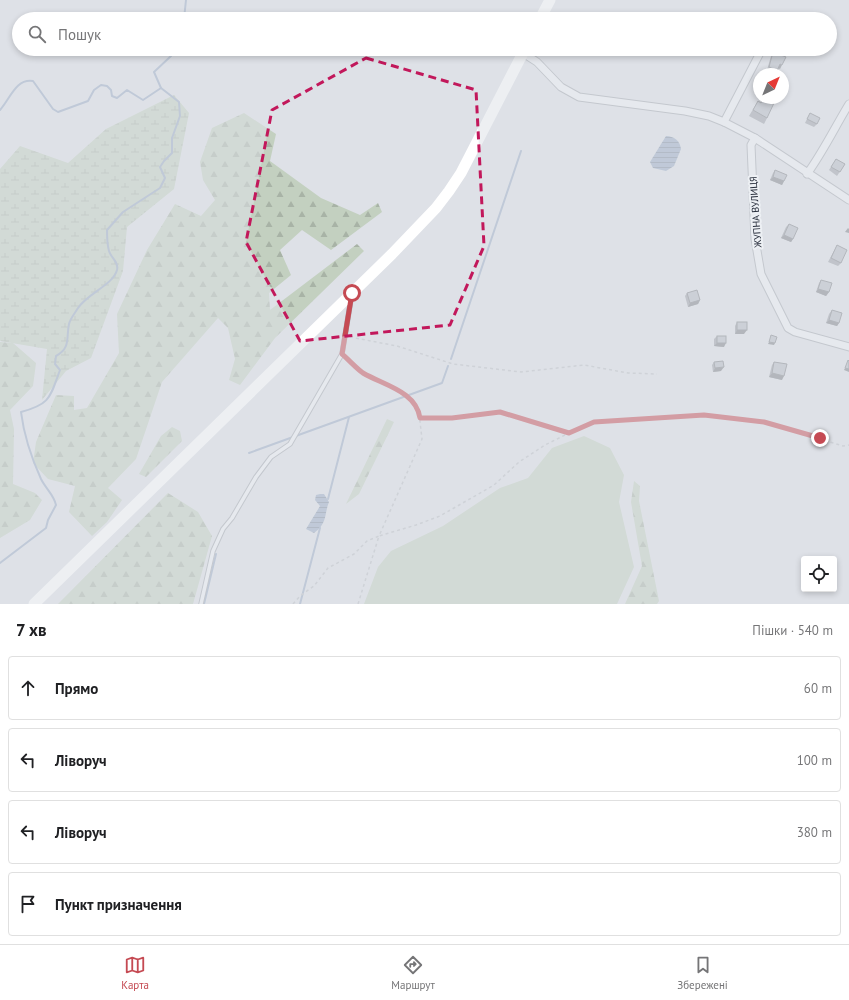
<!DOCTYPE html>
<html lang="uk">
<head>
<meta charset="utf-8">
<style>
  :root { --surface:#fff; --page:#f2f2f2; --text:#202124; --muted:#757577; --line:#e0e0e0; --accent:#c54a53 }
  body { margin:0; font-family:"PT Sans",sans-serif; background:var(--page); color:var(--text) }
  .controls { position:absolute; right:12px; bottom:12px; display:grid; overflow:hidden; border-radius:4px; box-shadow:0 2px 6px #0003 }
  .controls button { width:36px; height:36px; display:grid; place-items:center; padding:0; border:0; border-bottom:1px solid var(--line); background:var(--surface); color:var(--text); font:20px sans-serif }
  .compass { position:absolute; left:753px; top:68px; width:36px; height:36px; border-radius:50%; background:var(--surface); box-shadow:0 2px 6px #0003; rotate:43deg }
  .stop { position:absolute; width:12px; height:12px; margin:-9px; border:3px solid #c54a53; border-radius:50%; background:#fff }
  .stop.end { background:#c54a53; border-color:#fff; box-shadow:0 1px 4px #0008 }
  .list { margin:0; padding:0; list-style:none }
  h2 { display:flex; justify-content:space-between; align-items:center; height:52px; margin:0; padding:0 16px; font-size:17px }
  h2 small { font-size:13px; font-weight:400; color:var(--muted) }
  .list li { display:grid; grid-template-columns:26px 1fr auto; gap:12px; align-items:center; box-sizing:border-box; height:64px; margin:0 8px 8px; padding:0 8px; border:1px solid var(--line); border-radius:4px }
  .list b { display:block; font-size:15px; white-space:nowrap }
  .list em { font-size:13px; font-style:normal; color:var(--muted) }
  .icon { flex:none; width:22px; height:22px; fill:none; stroke:currentColor; stroke-width:2; stroke-linecap:round; stroke-linejoin:round }
  .map { position:relative; flex:none; width:849px; height:604px; overflow:hidden }
  .search { position:absolute; background:var(--surface); box-shadow:0 2px 6px #0003; left:12px; right:12px; top:12px; height:44px; display:flex; align-items:center; gap:10px; box-sizing:border-box; padding:0 14px; border-radius:22px; color:var(--muted); font-size:15px }
  .sheet { height:340px; background:var(--surface) }
  nav { display:flex; justify-content:space-around; align-items:center; box-sizing:border-box; height:56px; border-top:1px solid var(--line); background:var(--surface); font-size:11px; color:var(--muted) }
  nav a { display:grid; justify-items:center; gap:2px }
  nav .on { color:var(--accent) }
  .map>svg:first-child { display:block }
  .green { fill:#c3d0c0 }
  .forest { fill:url(#forest-firs) }
  .wetland { fill:url(#wetland-marsh) }
  .water { fill:url(#water-rules) }
  .lines { fill:none; stroke-linecap:round; stroke-linejoin:round }
  .stream { stroke:#9bacc5; stroke-width:2 }
  .service-casing { stroke:#a4a8b0; stroke-width:5.5 }
  .minor-casing { stroke:#a4a8b0; stroke-width:9 }
  .path { stroke:#bcbfc5; stroke-width:1.5; stroke-dasharray:3 3; stroke-linecap:butt }
  .service { stroke:#f0f2f5; stroke-width:3.5 }
  .minor { stroke:#f0f2f5; stroke-width:7 }
  .secondary { stroke:#fff; stroke-width:11 }
  .wall { fill:#9da0a8 }
  .shaded-wall { fill:#7f8288 }
  .building { fill:#b6bac3; stroke:#7f8288 }
  .route { stroke:#c54a53; stroke-width:5 }
  .marked { fill:none; stroke:#c2185b; stroke-width:3; stroke-dasharray:8 5; stroke-linejoin:round }
  .labels { text-anchor:middle; stroke-width:4; stroke-linejoin:round; paint-order:stroke }
  .street-label { font-size:10px; fill:#282e3c; stroke:#edf0f4 }
</style>
</head>
<body>
<div class="map">
<svg width="849" height="604" viewBox="0 0 849 604">
  <defs>
    <pattern id="forest-firs" width="22" height="20" patternUnits="userSpaceOnUse"><rect width="22" height="20" fill="#c3d0c0"/><path d="M5 1l3.5 6h-7zM16 11l3.5 6h-7z" fill="#a8b3a6"/></pattern>
    <pattern id="wetland-marsh" width="20" height="14" patternUnits="userSpaceOnUse"><rect width="20" height="14" fill="#c3d0c0"/><path d="M1 5h8M5 5V1M11 12h8M15 12V8" fill="none" stroke="#a8b3a6"/></pattern>
    <pattern id="water-rules" width="6" height="5" patternUnits="userSpaceOnUse"><rect width="6" height="5" fill="#9bacc5"/><path d="M0 2.5h6" fill="none" stroke="#7e8ca1"/></pattern>
  </defs>
  <rect width="100%" height="100%" fill="#dee1e7"/>
  <polygon class="green" points="584,436 610,448 624,475 619,502 634,567 617,604 364,604 378,567 391,551 443,526 500,488 528,478 552,448"/>
  <g class="forest">
    <polygon points="244,113 276,134 270,161 321,198 360,215 378,203 382,212 331,250 302,230 280,250 291,275 269,293 270,310 357,244 364,251 275,338 240,385 229,380 235,359 228,328 218,318 162,382 136,459 108,488 122,500 107,522 92,536 69,512 75,486 48,479 33,463 36,442 56,395 74,396 74,410 87,408 119,353 117,314 147,250 175,204 201,216 215,200 203,180 200,162 212,128"/>
    <polygon points="0,342 13,343 36,363 33,386 10,410 14,429 13,484 35,493 42,500 30,520 0,538"/>
    <polygon points="387,419 394,422 359,494 346,504"/>
    <polygon points="172,427 180,431 182,441 146,477 139,474 161,436"/>
    <polygon points="634,481 640,486 639,501 659,601 657,604 625,604 642,566 631,502"/>
    <polygon points="168,493 198,512 212,536 193,604 58,604"/>
  </g>
  <polygon class="wetland" points="174,95 189,113 174,189 127,227 123,271 91,358 66,371 42,400 47,349 0,341 0,169 20,146 68,163 106,129"/>
  <g class="water">
    <path d="M 666,136 C 674,136 680,141 681,149 L 674,166 L 666,171 L 653,168 L 650,162 Z"/>
    <path d="M 320,494 L 324,494 L 329,502 C 324,514 328,523 314,533 L 306,529 L 320,506 L 315,500 L 316,495 Z"/>
  </g>
  <g class="lines">
    <g class="stream">
      <polyline points="184,19 186,0"/>
      <path d="M 0,110 C 10,99 16,78 33,81 L 53,109 L 58,112 L 88,101 L 94,90 L 101,85 L 107,86 L 111,90 L 112,96 L 117,98 L 127,90 L 143,100 L 161,88"/>
      <polyline points="451,359 521,151"/>
      <polyline points="249,453 442,383 448,366"/>
      <polyline points="328,499 349,417"/>
      <path d="M 0,563 L 46,528 L 48,520 L 56,505 C 54,495 46,489 41,479 C 31,457 24,436 21,412 C 51,404 50,397 60,370 L 55,364 L 56,356 C 71,348 66,338 69,324 C 70,319 75,313 78,308 C 88,293 113,285 117,270 C 119,262 111,258 109,251 C 107,244 107,238 107,230 L 123,212 L 160,188 L 165,178 L 160,167 L 164,161 L 172,153 L 172,138 L 180,116 L 179,102 L 161,88 L 154,72 L 171,56 L 175,49"/>
      <polyline points="204,604 216,554"/>
      <polyline points="300,604 320,528"/>
    </g>
    <defs>
      <polyline id="service" points="201,604 213,551 223,529 232,518 256,477 271,457 290,444 342,354 351,299"/>
      <g id="minor">
        <polyline points="523,53 537,62 561,87 579,97 685,111 709,116 724,122 755,138 849,200"/>
        <polyline points="724,122 762,49"/>
        <polyline points="755,138 751,145 755,239 761,274 788,328 795,332 849,347"/>
        <path d="M 807,174 C 823,152 835,127 849,104"/>
      </g>
    </defs>
    <use href="#service" class="service-casing"/>
    <use href="#minor" class="minor-casing"/>
    <g class="path">
      <polyline points="350,337 397,346 453,364 521,372 584,365 628,373 657,374"/>
      <polyline points="420,418 452,418 500,412 569,433 594,422 704,415 764,422 843,446 849,445"/>
      <polyline points="293,604 300,596 314,586 328,568 354,554 367,541 379,536 422,439 419,413 417,406 404,394 362,372 346,357"/>
      <polyline points="358,604 379,536 416,525 440,516 494,485 519,462 545,445 569,433"/>
    </g>
    <use href="#service" class="service"/>
    <use href="#minor" class="minor"/>
    <g class="secondary">
      <polyline points="540,19 550,0"/>
      <polyline points="34,604 392,254 436,208 449,191 461,173 525,49"/>
    </g>
  </g>
  <g class="wall">
    <polygon points="773,52 780,69 779,68 775,74 767,70 771,56"/>
    <polygon points="764,98 767,118 764,124 749,116 758,101 761,102"/>
    <polygon points="765,98 776,98 773,102"/>
    <polygon points="810,113 817,124 814,127 805,123"/>
    <polygon points="836,159 845,164 837,176 829,170"/>
    <polygon points="775,170 784,181 782,185 770,180 773,173"/>
    <polygon points="789,224 793,239 791,242 781,238 786,227"/>
    <polygon points="837,245 841,263 838,266 828,262 835,249"/>
    <polygon points="821,280 829,292 826,296 816,292 819,283"/>
    <polygon points="687,293 700,300 698,304 688,307 685,296"/>
    <polygon points="832,310 839,323 837,326 826,323 829,314"/>
    <polygon points="737,322 744,334 735,334 735,326"/>
    <polygon points="717,336 724,347 714,346 714,339"/>
    <polygon points="714,362 721,371 713,372 712,365"/>
    <polygon points="774,362 782,380 769,377 772,365"/>
  </g>
  <g class="shaded-wall">
    <polygon points="780,64 782,65 780,69 778,68"/>
    <polygon points="773,177 784,181 782,185 770,180"/>
    <polygon points="848,228 849,229 849,233 845,232"/>
    <polygon points="784,235 793,239 791,242 781,238"/>
    <polygon points="818,289 829,292 826,296 816,292"/>
    <polygon points="700,300 698,304 688,307 690,303"/>
    <polygon points="829,320 839,323 837,326 826,323"/>
    <polygon points="737,330 747,330 744,334 735,334"/>
    <polygon points="769,342 775,343 774,345 768,344"/>
    <polygon points="717,343 726,343 724,347 714,346"/>
    <polygon points="724,367 721,371 713,372 715,368"/>
    <polygon points="845,368 849,369 849,372 844,370"/>
    <polygon points="772,373 784,376 782,380 769,377"/>
  </g>
  <g class="building">
    <polygon points="773,52 786,57 782,65 780,64 777,71 769,67"/>
    <polygon points="764,98 774,103 767,118 753,110 758,101 761,103"/>
    <polygon points="810,113 820,118 817,124 807,119"/>
    <polygon points="836,159 845,164 840,172 831,167"/>
    <polygon points="775,170 787,175 784,181 773,177"/>
    <polygon points="789,224 798,228 793,239 784,235"/>
    <polygon points="837,245 847,250 841,263 831,258"/>
    <polygon points="821,280 832,283 829,292 818,289"/>
    <polygon points="697,290 700,300 690,303 687,293"/>
    <polygon points="832,310 842,313 839,323 829,320"/>
    <rect x="737" y="322" width="10" height="8"/>
    <polygon points="771,335 777,337 775,343 769,342"/>
    <rect x="717" y="336" width="9" height="7"/>
    <polygon points="848,360 849,361 849,369 845,368"/>
    <polygon points="723,361 724,367 715,368 714,362"/>
    <polygon points="774,362 787,364 784,376 772,373"/>
  </g>
  <g class="lines">
    <path class="route" d="M 352,293 L 342,354 C 349,360 356,368 363,373 C 383,385 416,391 420,418 L 452,418 L 500,412 L 569,433 L 594,422 L 704,415 L 764,422 L 820,438"/>
  </g>
  <path d="M0 0H849V604H0ZM 366,58 L 476,90 L 484,246 L 450,325 L 300,341 L 246,242 L 272,110 Z" fill="#dee1e7" fill-opacity=".55" fill-rule="evenodd"/>
  <path class="marked" d="M 366,58 L 476,90 L 484,246 L 450,325 L 300,341 L 246,242 L 272,110 Z"/>
  <g class="labels">
    <g class="street-label">
      <text transform="translate(755 212) rotate(-94)" y="4">ЖУПНА ВУЛИЦЯ</text>
    </g>
  </g>
</svg>
<div class="controls">
<button><svg class="icon" aria-label="locate" viewBox="0 0 24 24"><circle cx="12" cy="12" r="6"/><path d="M12 2v4M12 18v4M2 12h4M18 12h4"/></svg></button>
</div>
<svg class="compass" viewBox="-18 -18 36 36"><path d="M0-13l5 13h-10z" fill="#e53935"/><path d="M0 13l5-13h-10z" fill="#757577"/></svg>
<div class="stop" style="left:352px;top:293px"></div>
<div class="stop end" style="left:820px;top:438px"></div>
<div class="search"><svg class="icon" aria-label="search" viewBox="0 0 24 24"><circle cx="10" cy="10" r="6"/><path d="M15 15l6 6"/></svg>Пошук</div>
</div>
<section class="sheet">
<h2>7 хв<small>Пішки · 540 m</small></h2>
<ul class="list">
<li><svg class="icon" aria-label="ahead" viewBox="0 0 24 24"><path d="M12 20V5M6 11l6-6 6 6"/></svg><div><b>Прямо</b></div><em>60 m</em></li>
<li><svg class="icon" aria-label="left" viewBox="0 0 24 24"><path d="M17 20v-9H6M10 6l-5 5 5 5"/></svg><div><b>Ліворуч</b></div><em>100 m</em></li>
<li><svg class="icon" aria-label="left" viewBox="0 0 24 24"><path d="M17 20v-9H6M10 6l-5 5 5 5"/></svg><div><b>Ліворуч</b></div><em>380 m</em></li>
<li><svg class="icon" aria-label="arrive" viewBox="0 0 24 24"><path d="M6 21V4h12l-3 4 3 4H6"/></svg><div><b>Пункт призначення</b></div></li>
</ul>
</section>
<nav>
<a class="on"><svg class="icon" aria-label="map" viewBox="0 0 24 24"><path d="M3 6l6-2 6 2 6-2v14l-6 2-6-2-6 2zM9 4v14M15 6v14"/></svg>Карта</a>
<a><svg class="icon" aria-label="directions" viewBox="0 0 24 24"><path d="M12 3l9 9-9 9-9-9zM9 14v-3h6M13 9l2 2-2 2"/></svg>Маршрут</a>
<a><svg class="icon" aria-label="saved" viewBox="0 0 24 24"><path d="M7 4h10v16l-5-4-5 4z"/></svg>Збережені</a>
</nav>
</body>
</html>
